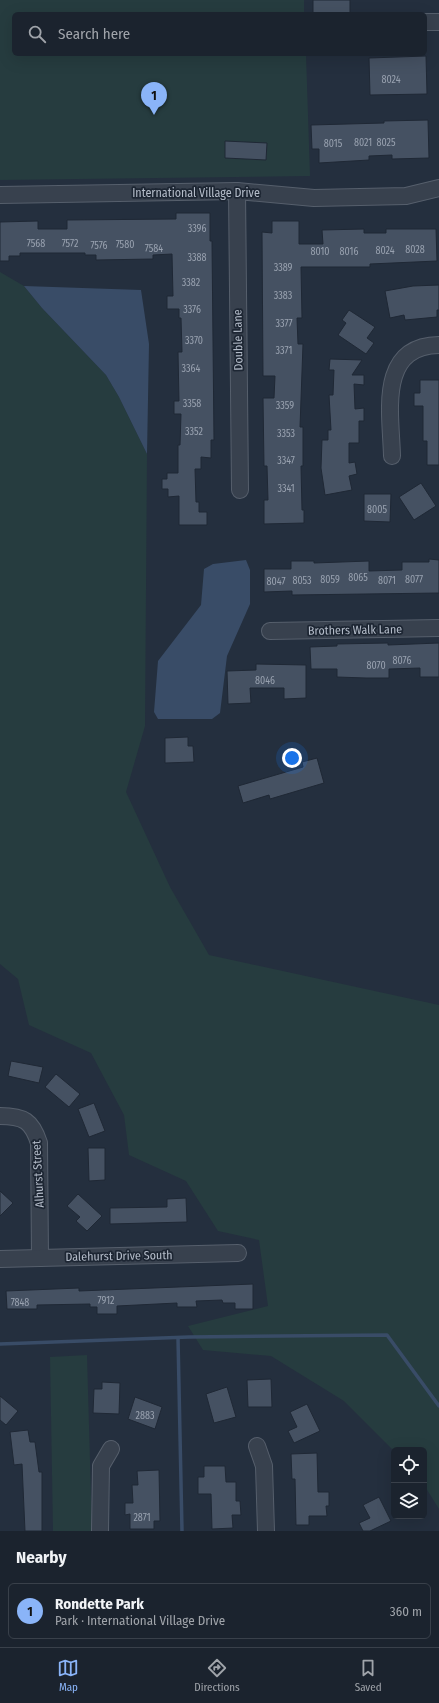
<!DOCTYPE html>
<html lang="en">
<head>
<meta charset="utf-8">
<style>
  :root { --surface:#1b232e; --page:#282f3a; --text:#f1f3f6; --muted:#a0a4aa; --line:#39404a; --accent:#8ab4f8 }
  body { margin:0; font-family:"Fira Sans Condensed",sans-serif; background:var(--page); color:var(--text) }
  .controls { position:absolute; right:12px; bottom:12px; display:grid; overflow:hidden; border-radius:6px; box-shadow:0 4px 16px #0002 }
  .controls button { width:36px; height:36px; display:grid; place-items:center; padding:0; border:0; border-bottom:1px solid var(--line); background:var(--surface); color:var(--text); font:20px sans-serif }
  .you { position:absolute; left:292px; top:758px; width:14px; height:14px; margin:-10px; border:3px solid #fff; border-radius:50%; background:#1a73e8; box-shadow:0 0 0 6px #1a73e833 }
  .badge { display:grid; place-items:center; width:26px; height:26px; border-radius:50%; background:var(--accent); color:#111; font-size:13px; font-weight:700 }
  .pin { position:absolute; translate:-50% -33px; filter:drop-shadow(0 1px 2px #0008) }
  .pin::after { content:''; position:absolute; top:21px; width:14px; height:12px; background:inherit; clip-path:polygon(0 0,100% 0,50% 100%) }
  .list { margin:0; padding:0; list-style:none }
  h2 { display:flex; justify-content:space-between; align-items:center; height:52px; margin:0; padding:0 16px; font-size:17px }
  h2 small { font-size:13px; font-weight:400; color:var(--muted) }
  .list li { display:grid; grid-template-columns:26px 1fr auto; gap:12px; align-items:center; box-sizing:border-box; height:56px; margin:0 8px 8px; padding:0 8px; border:1px solid var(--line); border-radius:6px }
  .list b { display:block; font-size:15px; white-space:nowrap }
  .list p { margin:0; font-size:13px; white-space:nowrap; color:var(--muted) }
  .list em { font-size:13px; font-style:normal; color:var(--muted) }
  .icon { flex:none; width:22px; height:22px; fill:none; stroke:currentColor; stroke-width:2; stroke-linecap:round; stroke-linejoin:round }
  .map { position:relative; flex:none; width:439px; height:1531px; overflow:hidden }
  .search { position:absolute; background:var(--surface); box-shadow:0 4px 16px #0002; left:12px; right:12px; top:12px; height:44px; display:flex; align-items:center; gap:10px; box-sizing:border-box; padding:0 14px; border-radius:6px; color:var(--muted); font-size:15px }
  .sheet { height:116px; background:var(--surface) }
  nav { display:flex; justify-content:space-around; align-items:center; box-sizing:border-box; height:56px; border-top:1px solid var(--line); background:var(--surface); font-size:11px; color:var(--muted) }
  nav a { display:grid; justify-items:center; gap:2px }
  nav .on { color:var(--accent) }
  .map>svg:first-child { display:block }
  .green { fill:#263c3f }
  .water { fill:#394c67 }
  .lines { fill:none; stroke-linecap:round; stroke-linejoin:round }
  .stream { stroke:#394c67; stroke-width:3.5 }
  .building { fill:#455162; stroke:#1f2835 }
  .minor-casing { stroke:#565f6c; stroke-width:18 }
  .minor { stroke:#38414e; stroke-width:16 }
  .labels { text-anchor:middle; stroke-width:3.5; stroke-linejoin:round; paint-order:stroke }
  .number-label { font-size:10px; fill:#98a1af }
  .street-label { font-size:12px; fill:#b4bcc9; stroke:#1d2633 }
</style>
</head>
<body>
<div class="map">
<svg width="439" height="1531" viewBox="0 0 439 1531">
  <rect width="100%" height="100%" fill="#242f3e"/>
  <g class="green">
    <polygon points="0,0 304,0 304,14 14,14 14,54 306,54 310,176 0,180"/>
    <polygon points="0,272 24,286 42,308 106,375 119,397 147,454 145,726 126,792 170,887 209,955 439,1005 439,1509 424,1485 424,1450 394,1451 344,1401 271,1356 203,1350 188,1326 268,1306 259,1240 218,1231 186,1181 129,1155 124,1115 91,1053 29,1025 18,979 0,964"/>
    <polygon points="87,1355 92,1531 53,1531 50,1357"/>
  </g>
  <g class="water">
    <polygon points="24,286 141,290 149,344 147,454 119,397 106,375 42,308"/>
    <polygon points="246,560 250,570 250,604 227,656 220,713 212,719 158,719 154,712 158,661 201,605 204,569 213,564"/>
  </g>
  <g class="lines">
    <g class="stream">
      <polyline points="178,1338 182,1531"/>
      <polyline points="0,1344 189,1337 387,1335 439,1406"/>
    </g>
  </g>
  <g class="building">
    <rect x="313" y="0" width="37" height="14"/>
    <polygon points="426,56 427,94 370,95 369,58"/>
    <polygon points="428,120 429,158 392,159 392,155 369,156 369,160 319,163 319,149 312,149 311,125 384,123 384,121"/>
    <polygon points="225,141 267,143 266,160 225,158"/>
    <polygon points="176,213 210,213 210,241 212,241 214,440 211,440 211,458 201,457 201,469 195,469 196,502 199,502 199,512 207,512 207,525 179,525 179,496 168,497 168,489 162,489 162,479 167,479 167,473 178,473 178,445 180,445 181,414 174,414 174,401 179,401 178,352 182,352 181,318 179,318 179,309 167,309 167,296 173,296 172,254 153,255 153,259 96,260 96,255 85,255 85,253 20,253 20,256 9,256 9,261 0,261 0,222 38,221 38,229 67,229 67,220 176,219"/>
    <polygon points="272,221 299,221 299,244 323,244 322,230 364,229 364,233 386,233 386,229 436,229 437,261 370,264 370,267 301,267 302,318 297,318 298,344 303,344 300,427 303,427 303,466 301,466 302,510 304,510 304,523 264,524 264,500 268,500 267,466 264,466 263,398 274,398 275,376 263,376 262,232 272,233"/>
    <polygon points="439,285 439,310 437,310 437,317 405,320 404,315 390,318 385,291 413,286"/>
    <polygon points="349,310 375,327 367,338 374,343 366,354 338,335 346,323 342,320"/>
    <polygon points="330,359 362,360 352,375 364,375 364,385 354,384 355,409 364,408 364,421 359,421 359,443 349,443 349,463 355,462 357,474 349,476 352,490 325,495 321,468 322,440 328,440 328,430 331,430 329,395 333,395 334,370 329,370"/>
    <polygon points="420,380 439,380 439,465 427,465 427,441 423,441 423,406 414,406 414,393 420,393"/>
    <polygon points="421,483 436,506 414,520 399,497"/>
    <polygon points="364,494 391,494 390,522 364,521"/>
    <polygon points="429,559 439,560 439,593 292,595 292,591 264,592 264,569 291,569 291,561 314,561 314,563 369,561 369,571 402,570 402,562 429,562"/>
    <polygon points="388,643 388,645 439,643 439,677 420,677 420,668 389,669 389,678 366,678 337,677 337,669 311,669 310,647 337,646 337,644"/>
    <polygon points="256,664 306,665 306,698 284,699 284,688 250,688 251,703 228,704 227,671 256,670"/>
    <polygon points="188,737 188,746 193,746 194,762 165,763 165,738"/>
    <polygon points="317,758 324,783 270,799 269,795 243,803 238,786 303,767 302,762"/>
    <polygon points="11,1061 43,1067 39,1083 8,1076"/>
    <polygon points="56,1074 80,1094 69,1107 45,1087"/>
    <polygon points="94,1103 105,1131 89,1137 78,1109"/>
    <polygon points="88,1148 105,1148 105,1180 89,1181"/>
    <polygon points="0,1191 13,1203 0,1216"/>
    <polygon points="78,1194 102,1216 87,1231 76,1221 80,1217 67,1206"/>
    <polygon points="186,1198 187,1222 110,1224 110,1208 167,1207 167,1199"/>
    <polygon points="253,1284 253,1309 235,1309 235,1303 223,1303 222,1300 196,1301 197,1307 177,1307 177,1303 117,1306 117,1314 97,1314 97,1307 90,1307 90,1304 37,1305 37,1309 7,1309 6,1291 79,1288 79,1291"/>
    <polygon points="271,1379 272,1407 248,1407 247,1380"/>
    <polygon points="102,1382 120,1383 119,1414 93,1413 94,1389 102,1389"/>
    <polygon points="227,1387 236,1417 214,1423 206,1394"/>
    <polygon points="0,1396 18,1411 6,1425 0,1420"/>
    <polygon points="135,1397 162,1407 155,1429 128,1419"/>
    <polygon points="307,1404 320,1431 294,1443 288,1431 297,1427 290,1412"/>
    <polygon points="28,1430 30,1442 35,1442 39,1472 42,1472 42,1531 25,1531 22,1464 14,1465 10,1432"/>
    <polygon points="317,1453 318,1492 329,1492 329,1506 326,1506 327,1516 309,1516 309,1525 296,1525 295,1479 292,1479 291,1454"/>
    <polygon points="204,1466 225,1466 226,1482 236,1482 236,1501 240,1501 241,1515 232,1515 233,1528 212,1529 211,1494 198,1494 198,1477 204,1477"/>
    <polygon points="159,1470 160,1521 154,1521 154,1529 130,1529 130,1514 125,1515 125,1503 133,1503 132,1485 138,1485 137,1471"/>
    <polygon points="379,1497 391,1521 370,1531 363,1531 359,1523 370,1518 363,1505"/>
  </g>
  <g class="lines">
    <defs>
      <g id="minor">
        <polyline points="425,22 439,22"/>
        <polyline points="237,191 240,490"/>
        <polyline points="0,195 237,191 314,198 406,196 439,188"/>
        <path d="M 392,456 C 391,414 377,346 439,345"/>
        <polyline points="270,631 439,628"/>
        <path d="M 0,1116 C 24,1116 32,1121 39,1143 L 40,1258"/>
        <polyline points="0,1259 238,1253"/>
        <polyline points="257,1446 264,1466 266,1531"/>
        <polyline points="100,1531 101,1466 111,1449"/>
      </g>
    </defs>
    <use href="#minor" class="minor-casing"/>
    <use href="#minor" class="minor"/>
  </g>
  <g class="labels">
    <g class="number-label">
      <text x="391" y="83">8024</text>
      <text x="363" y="146">8021</text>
      <text x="386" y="146">8025</text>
      <text x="333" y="147">8015</text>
      <text x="197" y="232">3396</text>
      <text x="36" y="247">7568</text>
      <text x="70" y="247">7572</text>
      <text x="125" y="248">7580</text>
      <text x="99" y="249">7576</text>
      <text x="154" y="252">7584</text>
      <text x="415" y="253">8028</text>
      <text x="385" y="254">8024</text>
      <text x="320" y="255">8010</text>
      <text x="349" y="255">8016</text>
      <text x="197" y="261">3388</text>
      <text x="283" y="271">3389</text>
      <text x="191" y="286">3382</text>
      <text x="283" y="299">3383</text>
      <text x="192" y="313">3376</text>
      <text x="284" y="327">3377</text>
      <text x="194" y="344">3370</text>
      <text x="284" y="354">3371</text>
      <text x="191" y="372">3364</text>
      <text x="192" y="407">3358</text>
      <text x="285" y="409">3359</text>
      <text x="194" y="435">3352</text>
      <text x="286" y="437">3353</text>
      <text x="286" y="464">3347</text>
      <text x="286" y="492">3341</text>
      <text x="377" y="513">8005</text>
      <text x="358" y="581">8065</text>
      <text x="330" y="583">8059</text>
      <text x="414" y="583">8077</text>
      <text x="302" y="584">8053</text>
      <text x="387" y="584">8071</text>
      <text x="276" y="585">8047</text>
      <text x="402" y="664">8076</text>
      <text x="376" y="669">8070</text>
      <text x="265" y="684">8046</text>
      <text x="106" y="1304">7912</text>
      <text x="20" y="1306">7848</text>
      <text x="145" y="1419">2883</text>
      <text x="142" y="1521">2871</text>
    </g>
    <g class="street-label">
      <text x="196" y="197">International Village Drive</text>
      <text transform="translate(238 340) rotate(-91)" y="4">Double Lane</text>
      <text transform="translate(355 630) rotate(-1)" y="4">Brothers Walk Lane</text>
      <text transform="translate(38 1174) rotate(-93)" y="4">Alhurst Street</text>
      <text transform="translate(119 1256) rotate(-1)" y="4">Dalehurst Drive South</text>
    </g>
  </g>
</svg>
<div class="controls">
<button><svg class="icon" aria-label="locate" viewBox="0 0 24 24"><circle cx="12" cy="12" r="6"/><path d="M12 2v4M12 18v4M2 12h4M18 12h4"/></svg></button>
<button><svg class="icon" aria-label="layers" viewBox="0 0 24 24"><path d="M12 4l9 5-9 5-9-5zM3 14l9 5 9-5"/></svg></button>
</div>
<div class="you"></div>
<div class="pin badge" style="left:154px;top:115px">1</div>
<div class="search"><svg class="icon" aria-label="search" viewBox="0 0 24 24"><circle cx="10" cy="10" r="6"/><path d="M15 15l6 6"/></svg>Search here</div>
</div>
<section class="sheet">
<h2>Nearby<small></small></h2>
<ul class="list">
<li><span class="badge">1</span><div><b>Rondette Park</b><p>Park · International Village Drive</p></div><em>360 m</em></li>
</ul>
</section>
<nav>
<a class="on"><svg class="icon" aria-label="map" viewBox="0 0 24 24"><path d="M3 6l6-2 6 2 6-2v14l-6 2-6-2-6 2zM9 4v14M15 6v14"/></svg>Map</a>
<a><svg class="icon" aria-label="directions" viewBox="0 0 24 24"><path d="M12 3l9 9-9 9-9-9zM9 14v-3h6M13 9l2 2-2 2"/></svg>Directions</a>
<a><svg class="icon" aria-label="saved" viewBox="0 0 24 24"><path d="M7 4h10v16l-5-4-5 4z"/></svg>Saved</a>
</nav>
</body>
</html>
